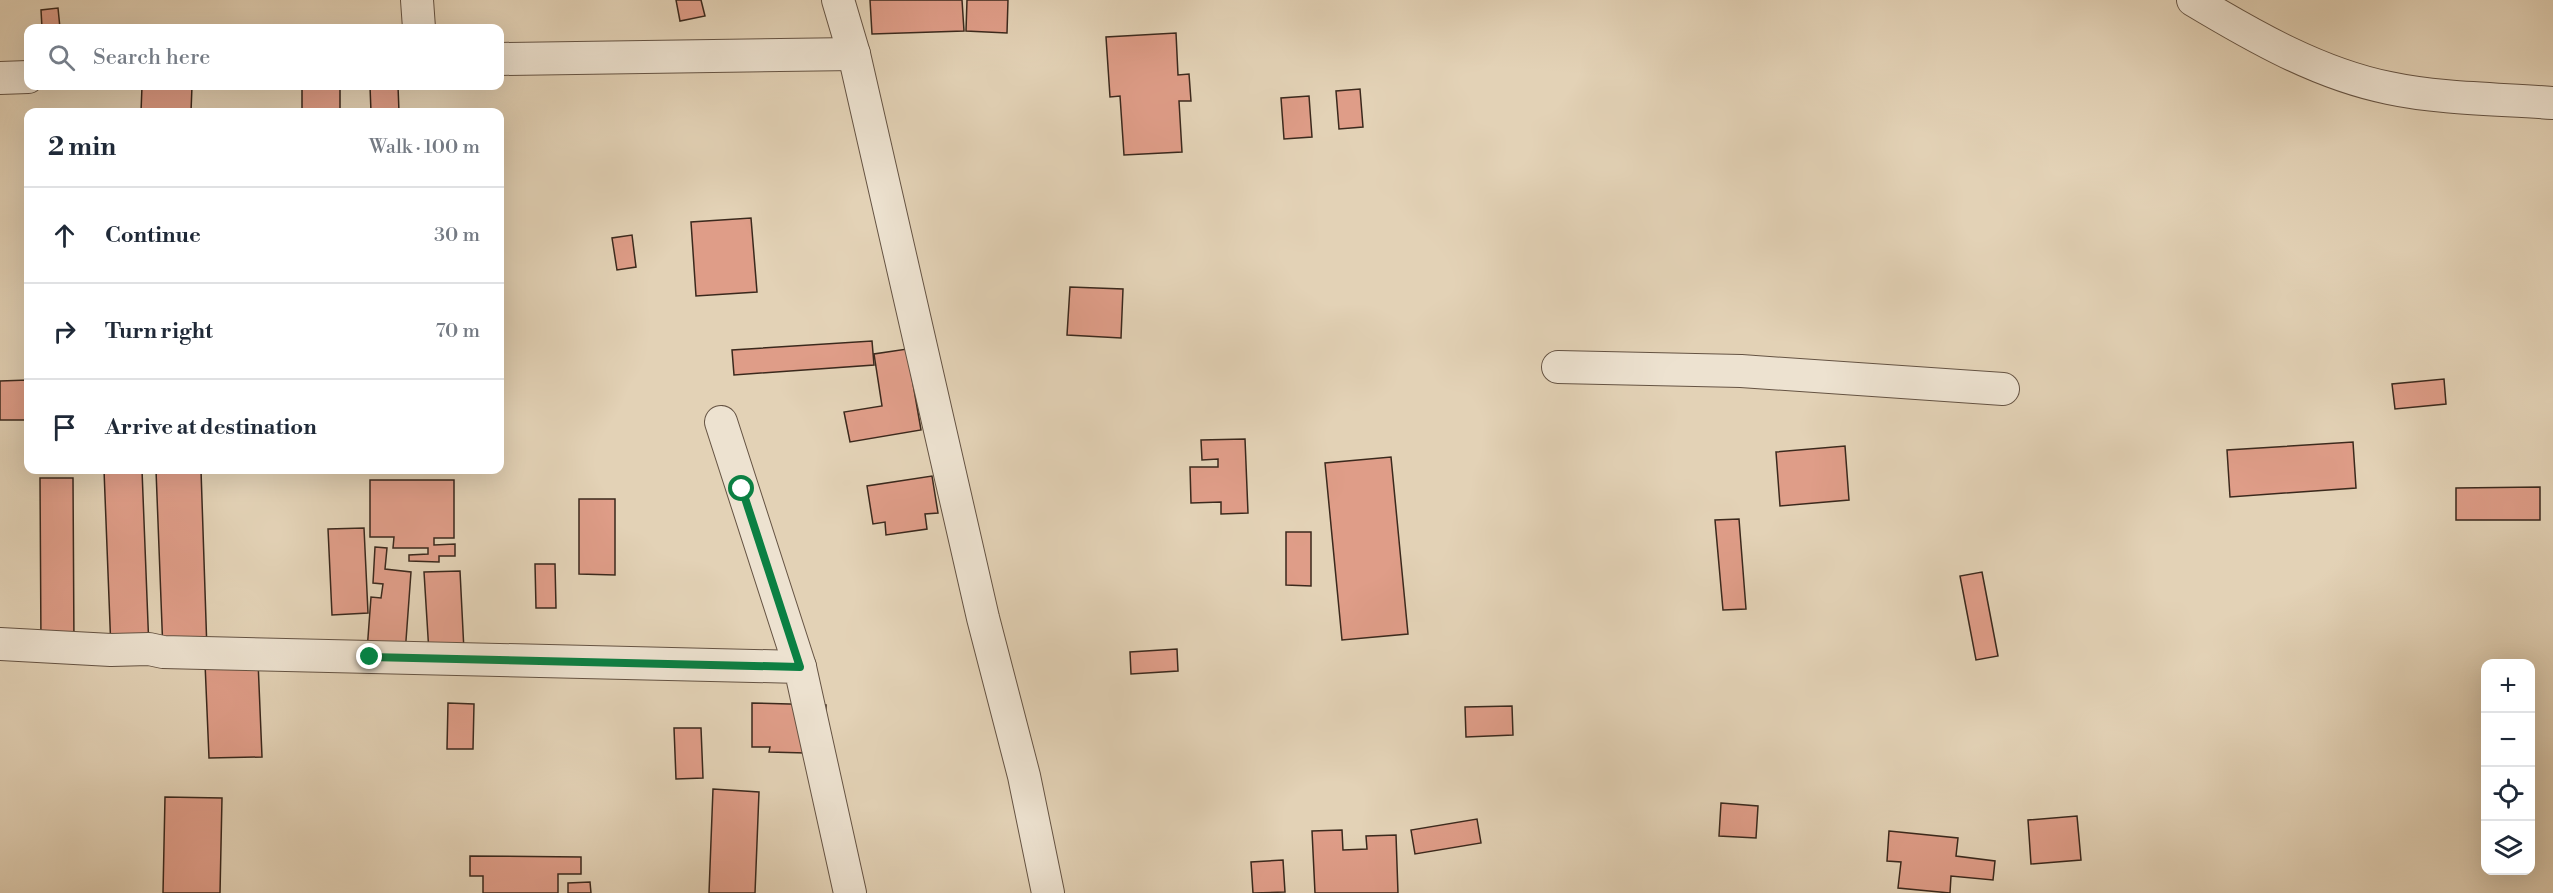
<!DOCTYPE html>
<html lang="en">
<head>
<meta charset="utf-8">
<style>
  :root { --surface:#fff; --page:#f2f2f3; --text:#1f2937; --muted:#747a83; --line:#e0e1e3 }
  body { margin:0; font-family:"Libre Bodoni",serif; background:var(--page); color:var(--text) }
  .controls { position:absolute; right:18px; bottom:18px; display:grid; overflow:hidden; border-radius:12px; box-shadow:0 6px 24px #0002 }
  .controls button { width:54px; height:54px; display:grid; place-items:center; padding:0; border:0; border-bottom:2px solid var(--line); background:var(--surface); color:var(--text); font:30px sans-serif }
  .stop { position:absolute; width:18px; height:18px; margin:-14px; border:4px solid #0b8043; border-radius:50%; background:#fff }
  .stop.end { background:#0b8043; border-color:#fff; box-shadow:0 2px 6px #0008 }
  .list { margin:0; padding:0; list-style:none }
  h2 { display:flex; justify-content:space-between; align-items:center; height:78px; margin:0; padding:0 24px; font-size:26px }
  h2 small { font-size:20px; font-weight:400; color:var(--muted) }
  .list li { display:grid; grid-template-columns:39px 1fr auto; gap:18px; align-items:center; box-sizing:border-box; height:96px; padding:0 24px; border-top:2px solid var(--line) }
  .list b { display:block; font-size:22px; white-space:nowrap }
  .list em { font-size:20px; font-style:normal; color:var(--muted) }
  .icon { flex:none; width:33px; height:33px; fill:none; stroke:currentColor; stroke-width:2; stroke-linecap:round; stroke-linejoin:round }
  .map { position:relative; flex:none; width:2553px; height:893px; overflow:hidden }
  .search { position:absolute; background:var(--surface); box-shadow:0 6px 24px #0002; left:24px; top:24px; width:480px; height:66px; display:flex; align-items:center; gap:15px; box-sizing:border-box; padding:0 21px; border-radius:12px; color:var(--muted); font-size:22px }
  .panel { position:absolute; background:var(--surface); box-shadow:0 6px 24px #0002; left:24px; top:108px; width:480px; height:366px; border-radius:12px }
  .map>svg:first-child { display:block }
  .building { fill:#df9d88; stroke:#3b291d; stroke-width:1.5 }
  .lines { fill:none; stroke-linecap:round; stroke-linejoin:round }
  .minor-casing { stroke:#655343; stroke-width:34 }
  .minor { stroke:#ede2d0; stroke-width:32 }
  .route { stroke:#0b8043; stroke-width:8 }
</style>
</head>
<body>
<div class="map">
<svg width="2553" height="893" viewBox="0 0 2553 893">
  <rect width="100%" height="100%" fill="#e3d2b6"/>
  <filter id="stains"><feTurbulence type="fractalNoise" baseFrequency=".00333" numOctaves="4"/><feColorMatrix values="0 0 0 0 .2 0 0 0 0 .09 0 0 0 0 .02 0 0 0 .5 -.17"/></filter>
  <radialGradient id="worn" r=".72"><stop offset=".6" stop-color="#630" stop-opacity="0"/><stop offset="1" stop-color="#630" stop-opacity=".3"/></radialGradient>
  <g class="building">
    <polygon points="676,0 701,0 705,16 680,21"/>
    <polygon points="870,0 962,0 964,31 872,34"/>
    <polygon points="967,0 1008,0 1007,33 966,31"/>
    <polygon points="58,8 60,28 42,28 41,10"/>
    <polygon points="1176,33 1178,75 1189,74 1191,101 1179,101 1182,152 1124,155 1120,96 1110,97 1106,37"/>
    <polygon points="142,86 192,86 191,112 141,112"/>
    <rect x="302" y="86" width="38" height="26"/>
    <polygon points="370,86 398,86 399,112 371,112"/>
    <polygon points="1360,89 1363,127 1339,129 1336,91"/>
    <polygon points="1309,96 1312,137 1284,139 1281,98"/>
    <polygon points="751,218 757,292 696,296 691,222"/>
    <polygon points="632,235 636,267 617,270 612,238"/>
    <polygon points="1070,287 1123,289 1121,338 1067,335"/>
    <polygon points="872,341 874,365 734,375 732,350"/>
    <polygon points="907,349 921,430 850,442 844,412 882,406 874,354"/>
    <polygon points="2444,379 2446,404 2395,409 2392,384"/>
    <polygon points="28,380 28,420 0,420 0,381"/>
    <polygon points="1245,439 1248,513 1221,514 1221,502 1191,503 1190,467 1218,467 1218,459 1202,460 1201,440"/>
    <polygon points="2353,442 2356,488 2230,497 2227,450"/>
    <polygon points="1845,446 1849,500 1780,506 1776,452"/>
    <polygon points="1391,457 1408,634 1342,640 1325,463"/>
    <polygon points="104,470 142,470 149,649 111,650"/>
    <polygon points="156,470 201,470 207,651 163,652"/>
    <polygon points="932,476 938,513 925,514 927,529 886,535 885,522 873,524 867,486"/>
    <polygon points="40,478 73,478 74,647 41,647"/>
    <polygon points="370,480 454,480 454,538 434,538 434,545 455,544 455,556 439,556 439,562 409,561 409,555 428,554 428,548 393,548 394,537 370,537"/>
    <polygon points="2540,487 2540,520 2456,520 2456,488"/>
    <polygon points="579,499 615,499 615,575 579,574"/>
    <polygon points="1739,519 1746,609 1723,610 1715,520"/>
    <polygon points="364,528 368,613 332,615 328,529"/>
    <polygon points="1286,532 1311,532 1311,586 1286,585"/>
    <polygon points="375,547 387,548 385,569 411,572 405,654 367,651 371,597 381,598 383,584 373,583"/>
    <polygon points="535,564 555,564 556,608 536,608"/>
    <polygon points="460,571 464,651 429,653 424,572"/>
    <polygon points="1982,572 1998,656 1976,660 1960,576"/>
    <polygon points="1177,649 1178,671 1131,674 1130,652"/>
    <polygon points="258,661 262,757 209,758 205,663"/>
    <polygon points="448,703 474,704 473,749 447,749"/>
    <polygon points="752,703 826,705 825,743 806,753 769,752 770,747 752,747"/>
    <polygon points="1512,706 1513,735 1466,737 1465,707"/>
    <polygon points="674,728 701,728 703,778 676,779"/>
    <polygon points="713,789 759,792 755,893 709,893"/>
    <polygon points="165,797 222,798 220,893 163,893"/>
    <polygon points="1721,803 1758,806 1756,838 1719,836"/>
    <polygon points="2077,816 2081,860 2031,864 2028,820"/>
    <polygon points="1477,819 1481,843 1415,854 1411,830"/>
    <polygon points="1342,830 1343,850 1367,849 1366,836 1396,835 1398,893 1315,893 1312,831"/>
    <polygon points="1889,831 1958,838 1956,856 1995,861 1993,880 1951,876 1950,893 1898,888 1901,862 1887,861"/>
    <polygon points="470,856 581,857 581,874 558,874 558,893 483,893 483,876 470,876"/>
    <polygon points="1283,860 1285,892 1253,893 1251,862"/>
    <polygon points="590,882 591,893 568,893 568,883"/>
  </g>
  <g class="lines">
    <defs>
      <g id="minor">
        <polyline points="417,0 419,28"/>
        <polyline points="838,0 854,54 983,618 1024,776 1048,893"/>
        <path d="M 2193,0 C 2253,36 2319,74 2389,88 C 2440,99 2501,99 2553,103"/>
        <polyline points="500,59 854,54"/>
        <polyline points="0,78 28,77"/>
        <polyline points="1558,367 1741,371 2003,389"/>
        <polyline points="721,422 800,667"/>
        <polyline points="0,644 111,650 149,649 163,652 800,667 850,893"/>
      </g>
    </defs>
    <use href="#minor" class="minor-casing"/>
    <use href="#minor" class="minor"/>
  </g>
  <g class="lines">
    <polyline class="route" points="370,657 800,667 742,489"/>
  </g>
  <rect width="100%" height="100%" filter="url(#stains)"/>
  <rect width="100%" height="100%" fill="url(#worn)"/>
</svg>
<div class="controls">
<button>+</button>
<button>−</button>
<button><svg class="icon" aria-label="locate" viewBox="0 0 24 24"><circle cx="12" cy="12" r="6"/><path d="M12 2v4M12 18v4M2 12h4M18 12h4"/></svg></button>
<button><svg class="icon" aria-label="layers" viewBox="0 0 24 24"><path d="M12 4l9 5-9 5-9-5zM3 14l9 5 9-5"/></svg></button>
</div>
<div class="stop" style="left:742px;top:489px"></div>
<div class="stop end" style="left:370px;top:657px"></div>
<div class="search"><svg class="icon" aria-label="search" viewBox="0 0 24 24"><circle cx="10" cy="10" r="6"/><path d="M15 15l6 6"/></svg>Search here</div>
<section class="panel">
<h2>2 min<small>Walk · 100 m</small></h2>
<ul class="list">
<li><svg class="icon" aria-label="ahead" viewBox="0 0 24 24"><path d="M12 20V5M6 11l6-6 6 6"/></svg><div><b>Continue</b></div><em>30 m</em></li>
<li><svg class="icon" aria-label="right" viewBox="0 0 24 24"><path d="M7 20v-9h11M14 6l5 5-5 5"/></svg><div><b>Turn right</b></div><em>70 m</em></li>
<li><svg class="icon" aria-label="arrive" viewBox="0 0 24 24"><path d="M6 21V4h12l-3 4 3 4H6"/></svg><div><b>Arrive at destination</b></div></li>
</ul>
</section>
</div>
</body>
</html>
